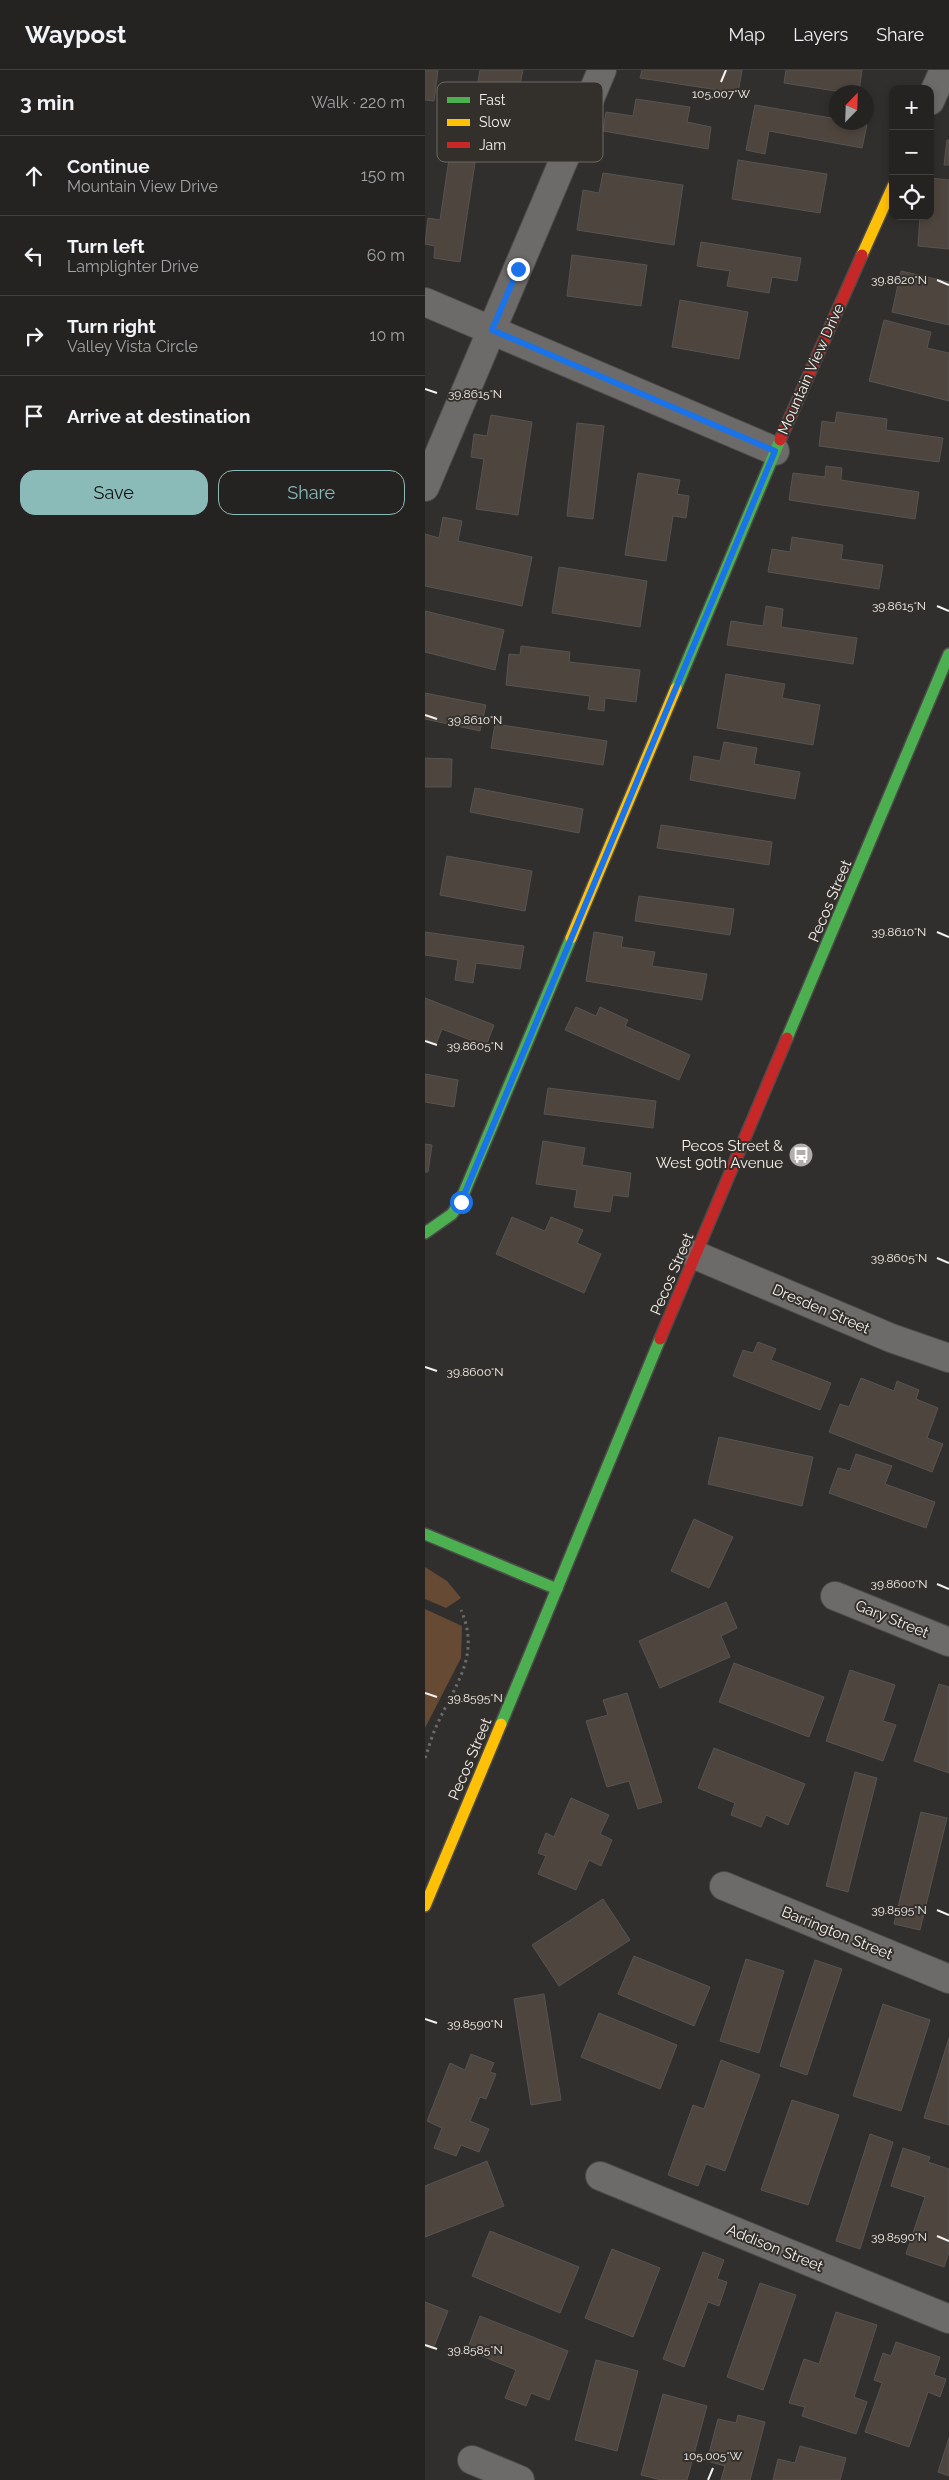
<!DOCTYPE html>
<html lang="en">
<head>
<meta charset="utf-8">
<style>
  :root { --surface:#252322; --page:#312f2f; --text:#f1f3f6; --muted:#a3a4a5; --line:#424040; --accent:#8bbbb9 }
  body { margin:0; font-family:Raleway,sans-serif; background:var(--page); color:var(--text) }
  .controls { position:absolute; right:15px; top:15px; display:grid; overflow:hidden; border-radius:10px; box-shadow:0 2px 8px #0003 }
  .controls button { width:45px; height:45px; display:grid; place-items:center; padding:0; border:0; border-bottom:1px solid var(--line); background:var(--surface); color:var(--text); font:25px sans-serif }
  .compass { position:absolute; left:404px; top:15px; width:45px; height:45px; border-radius:50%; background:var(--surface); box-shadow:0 2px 8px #0003; rotate:23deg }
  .stop { position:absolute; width:15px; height:15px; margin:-11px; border:4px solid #1a73e8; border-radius:50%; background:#fff }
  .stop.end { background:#1a73e8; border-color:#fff; box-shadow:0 1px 5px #0008 }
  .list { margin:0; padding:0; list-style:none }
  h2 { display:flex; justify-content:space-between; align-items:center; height:65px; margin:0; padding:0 20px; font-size:21px }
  h2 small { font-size:16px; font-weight:400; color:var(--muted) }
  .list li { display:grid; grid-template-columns:32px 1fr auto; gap:15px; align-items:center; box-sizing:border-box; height:80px; padding:0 20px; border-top:1px solid var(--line) }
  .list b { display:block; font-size:19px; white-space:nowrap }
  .list p { margin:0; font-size:16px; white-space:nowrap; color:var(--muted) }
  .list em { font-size:16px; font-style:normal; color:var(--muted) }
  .actions { display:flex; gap:10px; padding:15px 20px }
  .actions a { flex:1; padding:11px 0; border:1px solid var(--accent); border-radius:15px; text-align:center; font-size:18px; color:var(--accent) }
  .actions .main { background:var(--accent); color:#111 }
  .icon { flex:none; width:28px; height:28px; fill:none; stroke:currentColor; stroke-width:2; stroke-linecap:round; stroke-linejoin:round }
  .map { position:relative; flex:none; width:524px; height:2410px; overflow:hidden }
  header { display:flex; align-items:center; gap:30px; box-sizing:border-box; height:70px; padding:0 25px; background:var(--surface); border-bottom:1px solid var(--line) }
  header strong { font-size:24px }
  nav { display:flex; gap:28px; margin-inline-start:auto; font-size:18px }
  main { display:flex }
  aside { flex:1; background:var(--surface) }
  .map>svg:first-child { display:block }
  .green { fill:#664a33 }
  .building { fill:#4e453e; stroke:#565452 }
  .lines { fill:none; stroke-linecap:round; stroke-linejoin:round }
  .street-casing { stroke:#4d4b49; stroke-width:30 }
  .fast-casing { stroke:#4d4b49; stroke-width:14 }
  .slow-casing { stroke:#4d4b49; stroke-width:14 }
  .jam-casing { stroke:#4d4b49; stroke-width:14 }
  .path { stroke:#6d6b6a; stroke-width:3; stroke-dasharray:2.5 4; stroke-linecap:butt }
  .street { stroke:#6d6b6a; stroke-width:28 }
  .fast { stroke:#4caf50; stroke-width:11 }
  .slow { stroke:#ffc107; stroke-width:11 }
  .jam { stroke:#c62828; stroke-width:11 }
  .route { stroke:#1a73e8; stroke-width:6 }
  .ticks { fill:none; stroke:#f4f1ef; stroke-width:2 }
  .labels { text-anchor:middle; stroke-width:4; stroke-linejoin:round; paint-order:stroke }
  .street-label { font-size:15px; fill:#f4f1ef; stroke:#332f2b }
  .poi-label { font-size:15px; fill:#f4f1ef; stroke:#332f2b; text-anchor:end }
  .key { fill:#332f2b; stroke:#6d6966; stroke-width:1 }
  .key-label { font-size:14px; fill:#f4f1ef }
  .ticks-label { font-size:12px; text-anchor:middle; fill:#f4f1ef; stroke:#332f2b; stroke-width:4; stroke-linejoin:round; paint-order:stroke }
</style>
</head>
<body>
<header>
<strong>Waypost</strong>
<nav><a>Map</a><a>Layers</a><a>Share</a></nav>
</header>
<main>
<aside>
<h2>3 min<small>Walk · 220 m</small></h2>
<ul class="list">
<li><svg class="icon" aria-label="ahead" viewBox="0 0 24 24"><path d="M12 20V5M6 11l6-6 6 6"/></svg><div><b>Continue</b><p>Mountain View Drive</p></div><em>150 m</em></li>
<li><svg class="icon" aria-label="left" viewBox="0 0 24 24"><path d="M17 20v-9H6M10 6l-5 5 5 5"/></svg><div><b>Turn left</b><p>Lamplighter Drive</p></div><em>60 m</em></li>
<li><svg class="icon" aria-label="right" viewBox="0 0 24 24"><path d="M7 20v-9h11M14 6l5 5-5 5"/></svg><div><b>Turn right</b><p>Valley Vista Circle</p></div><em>10 m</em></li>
<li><svg class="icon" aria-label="arrive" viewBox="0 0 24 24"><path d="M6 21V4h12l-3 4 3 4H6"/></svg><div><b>Arrive at destination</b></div></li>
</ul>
<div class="actions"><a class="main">Save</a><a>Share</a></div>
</aside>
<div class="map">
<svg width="524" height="2410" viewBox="0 0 524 2410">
  <rect width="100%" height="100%" fill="#312f2d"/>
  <g class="green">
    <polygon points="0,1497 22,1511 36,1528 21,1538 0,1529"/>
    <polygon points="0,1539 37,1556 36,1588 0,1658"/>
  </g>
  <g class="building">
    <polygon points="0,0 13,0 9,31 0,30"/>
    <polygon points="55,0 98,0 94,20 78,17 70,67 45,62"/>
    <polygon points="217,0 317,0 313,23 215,8"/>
    <polygon points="361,0 437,0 434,22 417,22 359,13"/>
    <polygon points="211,29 265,37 262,52 286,57 283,79 178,61 181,42 208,46"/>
    <polygon points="330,35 412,49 412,52 442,55 437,78 344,61 340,84 321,80"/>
    <polygon points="522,70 524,70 524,95 519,95"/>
    <polygon points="25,82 51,86 35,192 9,188 10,176 0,174 3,148 15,150"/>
    <polygon points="313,90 402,104 395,143 307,129"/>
    <polygon points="178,103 258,115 249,175 152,160 158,120 174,123"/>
    <polygon points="505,108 524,110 524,179 493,176 495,146 505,146"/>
    <polygon points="276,172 376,188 372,211 347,207 344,223 302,216 305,201 272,196"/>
    <polygon points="147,185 222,195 216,236 142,226"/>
    <polygon points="476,201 524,212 524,255 467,242"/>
    <polygon points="255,230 323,242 314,289 247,277"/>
    <polygon points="459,250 506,262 502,278 524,283 524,331 444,311"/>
    <polygon points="412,342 462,349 461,360 518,368 514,392 394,376 397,351 410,353"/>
    <polygon points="66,345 107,352 93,445 51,439 59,389 46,387 49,364 62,366"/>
    <polygon points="152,353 179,356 168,449 142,446"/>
    <polygon points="401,396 417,398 416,410 494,422 490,449 364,430 368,403 400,407"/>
    <polygon points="213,403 255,410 252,424 264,426 261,448 248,446 241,491 200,485"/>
    <polygon points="18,447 37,451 33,471 107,487 97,536 0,516 0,464 14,468"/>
    <polygon points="367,467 418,475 416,489 458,495 454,519 343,502 347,479 365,482"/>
    <polygon points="134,497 222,511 215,557 127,543"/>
    <polygon points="341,536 358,539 356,557 432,568 428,594 302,575 306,551 338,556"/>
    <polygon points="0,541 79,560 70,600 0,582"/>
    <polygon points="96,576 145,582 144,592 215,600 211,632 180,628 179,641 163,639 165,626 81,615 84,584 95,585"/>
    <polygon points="301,604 360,614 357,628 395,635 388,675 292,658"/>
    <polygon points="0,623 61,635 55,661 0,649"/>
    <polygon points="70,654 182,671 178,695 66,678"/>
    <polygon points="299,672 332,678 329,694 375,702 370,729 265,710 269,686 295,691"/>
    <polygon points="0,688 27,689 26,717 0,717"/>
    <polygon points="50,718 158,739 154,763 45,742"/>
    <polygon points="236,755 347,772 344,795 232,778"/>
    <polygon points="22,786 107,801 100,841 15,825"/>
    <polygon points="214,826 309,839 305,865 210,851"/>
    <polygon points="0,862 99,876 95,899 51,893 48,913 30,910 33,890 0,885"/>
    <polygon points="169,862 198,867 196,877 230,882 227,896 282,904 277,930 161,911"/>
    <polygon points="0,928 69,955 61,976 17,959 11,974 0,969"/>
    <polygon points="151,937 171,946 175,937 203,950 200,956 265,985 254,1010 140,960"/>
    <polygon points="0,1004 33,1010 29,1037 0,1032"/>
    <polygon points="123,1018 231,1031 228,1058 119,1044"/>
    <polygon points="118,1071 160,1078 157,1095 206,1103 203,1127 188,1125 185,1142 149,1137 152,1120 111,1114"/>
    <polygon points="0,1074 7,1075 3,1102 0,1102"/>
    <polygon points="87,1147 120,1161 126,1147 158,1160 152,1173 176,1184 159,1223 71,1184"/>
    <polygon points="333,1272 351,1279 346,1290 406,1313 395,1340 308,1306 318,1280 328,1283"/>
    <polygon points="436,1308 469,1321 472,1311 494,1320 491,1329 513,1338 502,1368 518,1374 507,1402 404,1362 415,1334 424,1337"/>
    <polygon points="294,1367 388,1387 377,1436 283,1414"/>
    <polygon points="431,1384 467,1396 460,1414 510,1432 501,1458 404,1423 413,1398 425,1401"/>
    <polygon points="269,1449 308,1467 284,1518 246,1501"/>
    <polygon points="301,1532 312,1558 296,1566 305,1587 235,1618 214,1571"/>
    <polygon points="309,1593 399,1627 384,1667 294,1632"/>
    <polygon points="425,1600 470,1615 458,1651 471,1655 458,1691 401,1671"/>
    <polygon points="514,1614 524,1617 524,1703 489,1691"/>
    <polygon points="202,1623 237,1732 213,1739 204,1711 182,1717 161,1651 183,1645 178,1630"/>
    <polygon points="289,1678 380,1714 363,1755 341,1745 336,1757 306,1745 310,1733 273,1718"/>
    <polygon points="430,1702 452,1708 423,1822 401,1816"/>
    <polygon points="146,1728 184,1745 175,1764 187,1770 176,1796 164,1790 151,1820 113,1804 121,1786 113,1783 121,1763 129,1767"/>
    <polygon points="496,1742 522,1748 495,1860 469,1854"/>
    <polygon points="178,1829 205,1870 134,1916 107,1875"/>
    <polygon points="209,1886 285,1917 269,1956 193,1924"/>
    <polygon points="321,1889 359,1901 334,1983 295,1971"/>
    <polygon points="390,1890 417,1899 382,2005 355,1996"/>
    <polygon points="119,1924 136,2030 106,2035 89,1929"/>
    <polygon points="458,1934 505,1950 476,2041 428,2026"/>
    <polygon points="174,1943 252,1975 235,2019 156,1987"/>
    <polygon points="524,1968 524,2055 499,2048"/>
    <polygon points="46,1984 69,1993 65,2002 71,2004 61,2029 55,2027 45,2051 64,2059 54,2082 36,2075 31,2086 9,2078 17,2058 2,2051 25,1993 40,2000"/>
    <polygon points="296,1990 335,2005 300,2101 281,2094 273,2116 243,2105 268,2035 279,2039"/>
    <polygon points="367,2030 414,2045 383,2135 336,2120"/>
    <polygon points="445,2064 468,2072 435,2179 411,2171"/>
    <polygon points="478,2078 505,2087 503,2092 524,2099 524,2182 519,2197 481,2184 500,2127 466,2116"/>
    <polygon points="62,2091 79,2136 0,2167 0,2116"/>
    <polygon points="65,2161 154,2197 135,2243 47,2206"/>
    <polygon points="187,2179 235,2198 208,2267 160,2248"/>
    <polygon points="278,2182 299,2190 292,2209 302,2212 294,2236 283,2232 259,2297 238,2289"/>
    <polygon points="335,2213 371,2225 338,2320 302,2307"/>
    <polygon points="0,2232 23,2241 8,2279 0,2276"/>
    <polygon points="411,2242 452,2255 429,2327 442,2332 431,2364 377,2346 380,2337 364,2333 379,2289 394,2294"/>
    <polygon points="55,2246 143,2281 124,2330 106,2323 101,2336 80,2328 91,2300 42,2280"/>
    <polygon points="471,2272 515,2287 509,2305 521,2309 515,2327 503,2322 484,2377 440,2362 457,2313 449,2310 458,2283 466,2286"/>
    <polygon points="171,2290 213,2301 192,2381 150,2370"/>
    <polygon points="238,2324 282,2336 262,2410 236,2410 216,2405"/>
    <polygon points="313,2345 340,2352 325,2410 296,2410 300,2396 282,2391 293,2349 311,2353"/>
    <polygon points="524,2368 524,2406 513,2402"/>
    <polygon points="375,2376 421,2388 415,2410 348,2410 353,2389 370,2393"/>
  </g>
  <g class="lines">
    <defs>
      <g id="street">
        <polyline points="505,31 519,0"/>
        <polyline points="0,232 350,381"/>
        <polyline points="0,417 177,0"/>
        <polyline points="270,1185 466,1268 524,1288"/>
        <polyline points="410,1526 524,1572"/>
        <polyline points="299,1816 524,1909"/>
        <polyline points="175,2106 524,2249"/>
        <polyline points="47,2390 95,2410"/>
      </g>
      <g id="fast">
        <polyline points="251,618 355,370"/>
        <polyline points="362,968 524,584"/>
        <polyline points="0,1163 27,1144 35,1132 146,868"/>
        <polyline points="0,1464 132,1519"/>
        <polyline points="76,1654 235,1269"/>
      </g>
      <g id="slow">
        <polyline points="437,185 468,116"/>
        <polyline points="146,868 251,618"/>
        <polyline points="0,1836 76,1654"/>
      </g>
      <g id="jam">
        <polyline points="355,370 437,185"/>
        <polyline points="235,1269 362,968"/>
      </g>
    </defs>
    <use href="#street" class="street-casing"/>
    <use href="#fast" class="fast-casing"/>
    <use href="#slow" class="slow-casing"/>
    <use href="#jam" class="jam-casing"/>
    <path class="path" d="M 0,1688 C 4,1677 7,1665 12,1655 C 30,1614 56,1586 36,1540"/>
    <use href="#street" class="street"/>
    <use href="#fast" class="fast"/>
    <use href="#slow" class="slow"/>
    <use href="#jam" class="jam"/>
  </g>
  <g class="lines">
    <polyline class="route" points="36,1132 350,381 67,260 93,199"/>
  </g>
  <path class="ticks" d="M 296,12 L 301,0M 512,210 L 524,215M 0,319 L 12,323M 512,536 L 524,541M 0,645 L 12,649M 512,862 L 524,867M 0,971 L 12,975M 512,1188 L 524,1193M 0,1297 L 12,1301M 512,1514 L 524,1519M 0,1623 L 12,1627M 512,1840 L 524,1845M 0,1949 L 12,1953M 512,2166 L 524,2171M 0,2275 L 12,2279M 283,2410 L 288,2398"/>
  <defs>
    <symbol id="bus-disc" viewBox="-11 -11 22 22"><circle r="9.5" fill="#b0adab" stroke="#332f2b"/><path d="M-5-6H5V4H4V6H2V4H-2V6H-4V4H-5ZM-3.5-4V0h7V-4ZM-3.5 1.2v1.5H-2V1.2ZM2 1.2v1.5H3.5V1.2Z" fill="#fff"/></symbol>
  </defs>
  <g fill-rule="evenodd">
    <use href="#bus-disc" x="362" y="1071" width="28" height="28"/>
  </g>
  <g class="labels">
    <g class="street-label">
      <text transform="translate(386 299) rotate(-66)" y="5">Mountain View Drive</text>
      <text transform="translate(405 831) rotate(-67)" y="5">Pecos Street</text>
      <text transform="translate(247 1204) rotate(-67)" y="5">Pecos Street</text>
      <text transform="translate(396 1239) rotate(23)" y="5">Dresden Street</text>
      <text transform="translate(467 1549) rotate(22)" y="5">Gary Street</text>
      <text transform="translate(45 1689) rotate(-67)" y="5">Pecos Street</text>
      <text transform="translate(412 1863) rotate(22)" y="5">Barrington Street</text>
      <text transform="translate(350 2178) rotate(22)" y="5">Addison Street</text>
    </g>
    <g class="poi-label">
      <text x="358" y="1081">Pecos Street &amp;<tspan x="358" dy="17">West 90th Avenue</tspan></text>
    </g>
  </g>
  <rect x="12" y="12" width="166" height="80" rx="8" class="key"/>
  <rect x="22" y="27" width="23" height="6" fill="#4caf50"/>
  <rect x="22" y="49" width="23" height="7" fill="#ffc107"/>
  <rect x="22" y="72" width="23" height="6" fill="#c62828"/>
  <g class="key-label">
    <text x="54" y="35">Fast</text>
    <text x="54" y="57">Slow</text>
    <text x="54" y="80">Jam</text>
  </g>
  <g class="ticks-label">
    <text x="296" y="28">105.007°W</text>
    <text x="474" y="214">39.8620°N</text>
    <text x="50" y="328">39.8615°N</text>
    <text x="474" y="540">39.8615°N</text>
    <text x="50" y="654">39.8610°N</text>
    <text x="474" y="866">39.8610°N</text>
    <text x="50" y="980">39.8605°N</text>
    <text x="474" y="1192">39.8605°N</text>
    <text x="50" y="1306">39.8600°N</text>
    <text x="474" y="1518">39.8600°N</text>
    <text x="50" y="1632">39.8595°N</text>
    <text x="474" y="1844">39.8595°N</text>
    <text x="50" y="1958">39.8590°N</text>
    <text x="474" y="2171">39.8590°N</text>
    <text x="50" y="2284">39.8585°N</text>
    <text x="288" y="2390">105.005°W</text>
  </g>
</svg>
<div class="controls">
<button>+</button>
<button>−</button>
<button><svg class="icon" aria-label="locate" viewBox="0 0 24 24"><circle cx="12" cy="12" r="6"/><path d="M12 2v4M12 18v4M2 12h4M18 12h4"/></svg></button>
</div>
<svg class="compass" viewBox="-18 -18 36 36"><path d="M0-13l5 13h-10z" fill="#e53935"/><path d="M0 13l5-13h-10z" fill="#a3a4a5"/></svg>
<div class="stop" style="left:36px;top:1132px"></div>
<div class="stop end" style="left:93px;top:199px"></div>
</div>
</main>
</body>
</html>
